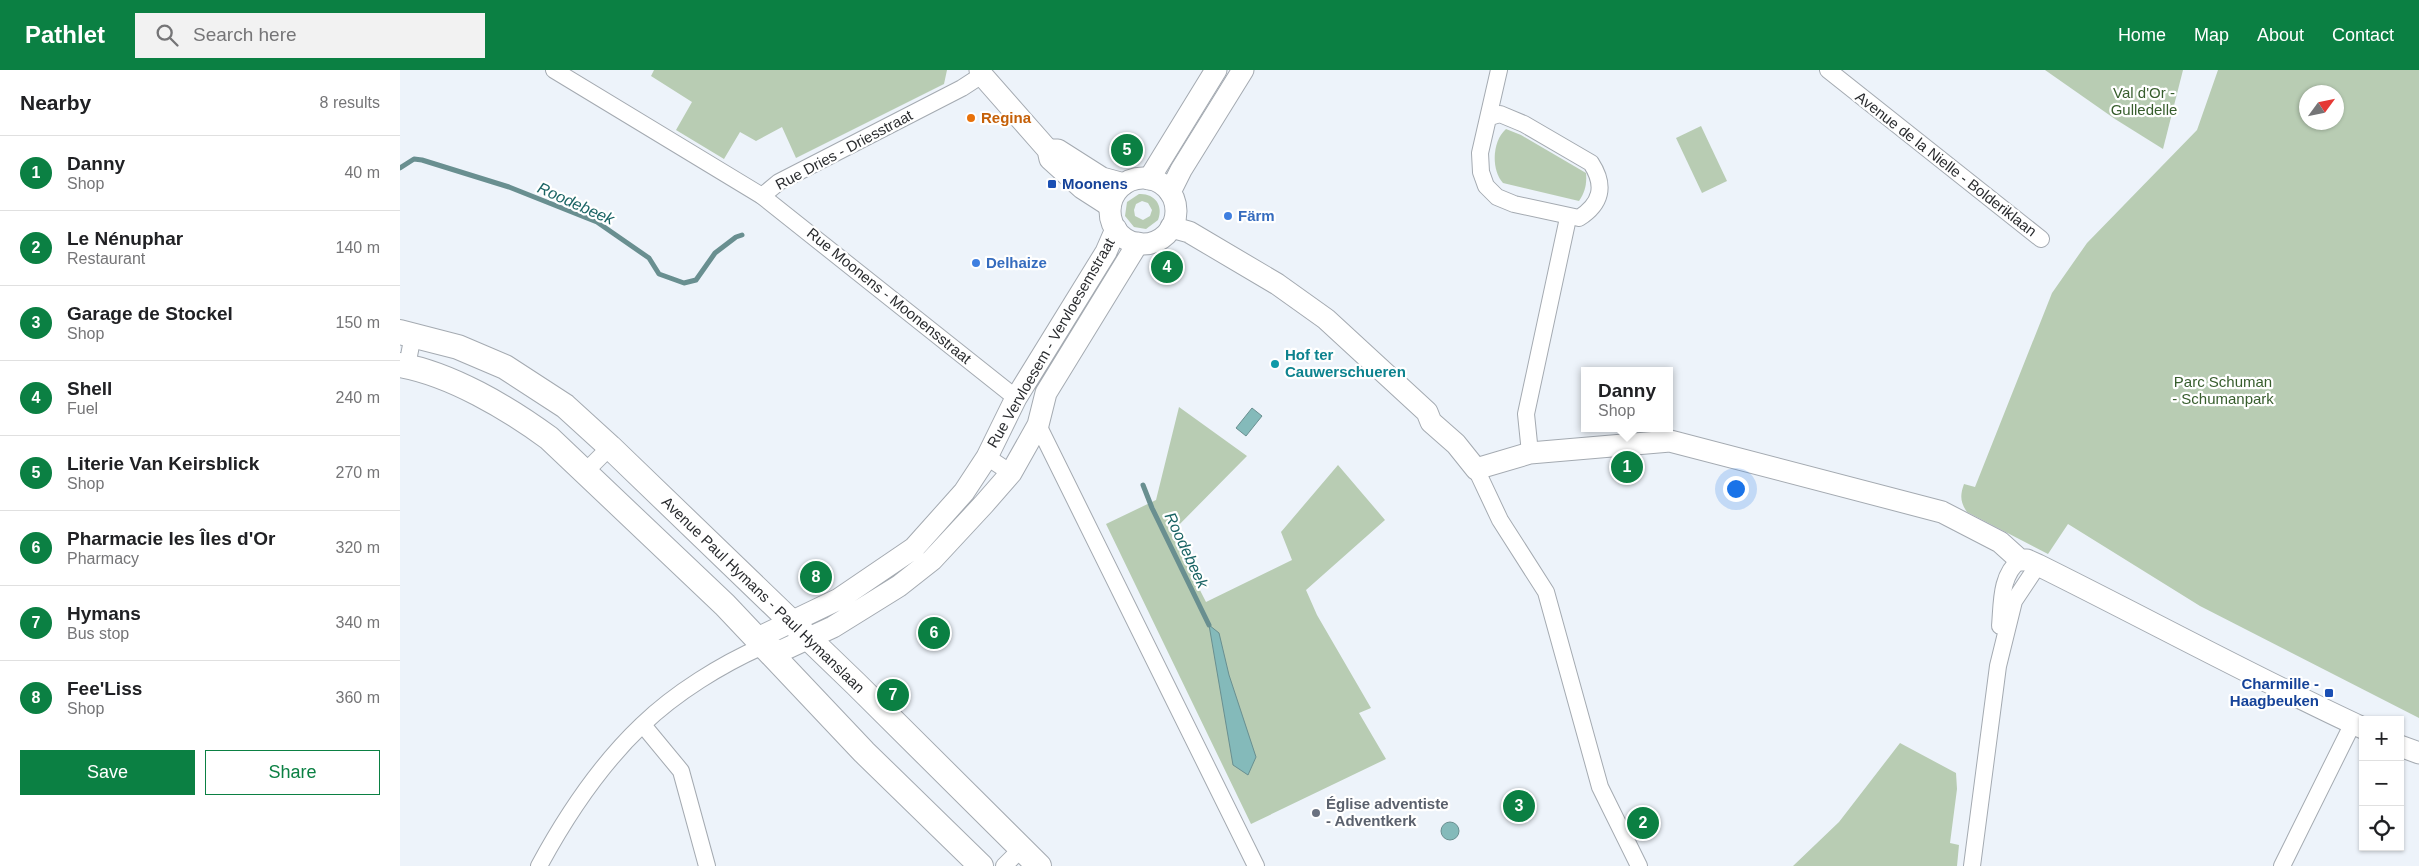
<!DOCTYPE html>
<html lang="en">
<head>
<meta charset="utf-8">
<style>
  :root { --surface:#fff; --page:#f2f2f2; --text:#202124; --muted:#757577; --line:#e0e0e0; --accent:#0b8043 }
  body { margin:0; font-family:Helvetica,sans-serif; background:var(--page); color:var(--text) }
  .controls { position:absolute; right:15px; bottom:15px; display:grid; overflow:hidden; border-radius:0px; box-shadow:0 1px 4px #0004 }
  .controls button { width:45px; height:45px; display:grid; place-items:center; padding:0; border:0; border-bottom:1px solid var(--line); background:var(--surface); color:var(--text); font:25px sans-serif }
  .compass { position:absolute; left:1899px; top:15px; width:45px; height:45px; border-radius:50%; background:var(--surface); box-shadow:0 1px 4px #0004; rotate:57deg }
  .you { position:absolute; left:1335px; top:418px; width:18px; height:18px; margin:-12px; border:4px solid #fff; border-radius:50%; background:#1a73e8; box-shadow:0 0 0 8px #1a73e833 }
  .badge { display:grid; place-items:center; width:32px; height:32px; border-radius:50%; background:var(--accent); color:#fff; font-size:16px; font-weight:700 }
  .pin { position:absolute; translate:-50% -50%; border:2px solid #fff; box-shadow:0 1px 5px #0006 }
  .popup { position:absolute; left:1181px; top:297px; width:92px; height:65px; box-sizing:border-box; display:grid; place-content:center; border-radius:0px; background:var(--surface); filter:drop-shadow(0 1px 4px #0005); font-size:16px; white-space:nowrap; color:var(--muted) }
  .popup b { font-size:19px; color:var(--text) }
  .popup::after { content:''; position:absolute; left:50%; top:100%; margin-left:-10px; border:10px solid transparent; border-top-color:var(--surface) }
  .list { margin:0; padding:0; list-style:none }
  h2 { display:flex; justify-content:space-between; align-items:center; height:65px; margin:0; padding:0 20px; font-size:21px }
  h2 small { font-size:16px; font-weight:400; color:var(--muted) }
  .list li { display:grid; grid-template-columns:32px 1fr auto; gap:15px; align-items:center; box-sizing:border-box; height:75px; padding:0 20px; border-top:1px solid var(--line) }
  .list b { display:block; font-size:19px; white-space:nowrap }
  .list p { margin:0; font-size:16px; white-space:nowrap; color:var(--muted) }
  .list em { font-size:16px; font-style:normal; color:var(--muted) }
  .actions { display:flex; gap:10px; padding:15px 20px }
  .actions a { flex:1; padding:11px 0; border:1px solid var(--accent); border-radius:0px; text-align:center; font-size:18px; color:var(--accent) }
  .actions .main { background:var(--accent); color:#fff }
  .icon { flex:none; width:28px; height:28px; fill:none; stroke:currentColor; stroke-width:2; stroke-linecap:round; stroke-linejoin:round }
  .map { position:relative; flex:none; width:2019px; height:796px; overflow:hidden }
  header { display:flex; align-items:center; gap:30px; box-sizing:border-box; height:70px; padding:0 25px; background:var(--accent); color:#fff }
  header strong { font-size:24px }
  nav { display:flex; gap:28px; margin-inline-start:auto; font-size:18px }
  .search { width:350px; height:45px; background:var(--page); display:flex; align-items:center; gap:12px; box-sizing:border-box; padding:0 18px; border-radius:0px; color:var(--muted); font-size:19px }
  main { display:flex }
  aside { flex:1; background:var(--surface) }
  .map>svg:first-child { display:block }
  .green { fill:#b8ccb3; fill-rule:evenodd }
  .water { fill:#84baba; stroke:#698f90 }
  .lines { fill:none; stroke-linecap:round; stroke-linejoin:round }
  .stream { stroke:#698f90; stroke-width:5 }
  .minor-casing { stroke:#a4aab1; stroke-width:18 }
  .tertiary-casing { stroke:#a4aab1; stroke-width:23 }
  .secondary-casing { stroke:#a4aab1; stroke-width:26 }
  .minor { stroke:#fff; stroke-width:16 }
  .tertiary { stroke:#fff; stroke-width:21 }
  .secondary { stroke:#fff; stroke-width:24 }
  .food-dot { fill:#e8710a; stroke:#fff; stroke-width:2 }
  .transit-dot { fill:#1a4fb4; stroke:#fff; stroke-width:2 }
  .shop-dot { fill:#3f7fe0; stroke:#fff; stroke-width:2 }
  .culture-dot { fill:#0f9aa8; stroke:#fff; stroke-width:2 }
  .worship-dot { fill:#6b7280; stroke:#fff; stroke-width:2 }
  .labels { text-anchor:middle; stroke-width:4.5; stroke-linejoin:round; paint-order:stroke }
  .park-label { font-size:15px; fill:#375d2d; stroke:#fff }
  .food-label { font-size:15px; font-weight:bold; fill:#c56008; stroke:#fff; text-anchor:start }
  .street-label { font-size:15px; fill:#2a2c2f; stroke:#fff }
  .transit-label { font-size:15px; font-weight:bold; fill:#164399; stroke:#fff; text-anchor:start }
  .shop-label { font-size:15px; font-weight:bold; fill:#366cbe; stroke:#fff; text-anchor:start }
  .culture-label { font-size:15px; font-weight:bold; fill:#0d838f; stroke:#fff; text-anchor:start }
  .worship-label { font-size:15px; font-weight:bold; fill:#5b616d; stroke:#fff; text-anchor:start }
  .water-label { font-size:16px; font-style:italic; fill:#1a6464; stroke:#fff }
</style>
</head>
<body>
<header>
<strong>Pathlet</strong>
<div class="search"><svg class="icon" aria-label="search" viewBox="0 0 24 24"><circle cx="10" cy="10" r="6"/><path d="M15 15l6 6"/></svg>Search here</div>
<nav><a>Home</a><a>Map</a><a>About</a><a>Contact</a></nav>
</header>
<main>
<aside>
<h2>Nearby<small>8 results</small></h2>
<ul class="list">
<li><span class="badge">1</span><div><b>Danny</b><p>Shop</p></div><em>40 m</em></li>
<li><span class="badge">2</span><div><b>Le Nénuphar</b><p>Restaurant</p></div><em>140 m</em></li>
<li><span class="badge">3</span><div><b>Garage de Stockel</b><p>Shop</p></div><em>150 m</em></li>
<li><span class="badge">4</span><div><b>Shell</b><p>Fuel</p></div><em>240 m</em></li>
<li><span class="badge">5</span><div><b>Literie Van Keirsblick</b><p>Shop</p></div><em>270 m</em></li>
<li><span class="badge">6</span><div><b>Pharmacie les Îles d'Or</b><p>Pharmacy</p></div><em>320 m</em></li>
<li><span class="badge">7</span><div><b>Hymans</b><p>Bus stop</p></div><em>340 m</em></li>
<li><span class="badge">8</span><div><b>Fee'Liss</b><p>Shop</p></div><em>360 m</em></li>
</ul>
<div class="actions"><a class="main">Save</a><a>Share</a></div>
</aside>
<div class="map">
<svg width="2019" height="796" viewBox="0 0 2019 796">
  <rect width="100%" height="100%" fill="#edf3fa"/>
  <g class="green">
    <polygon points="254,0 547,0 544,14 396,88 382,57 356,71 340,62 324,89 276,60 292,32 251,6"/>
    <polygon points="1645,0 1783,0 1763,79 1715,49"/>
    <path d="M 1818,0 L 2019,0 L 2019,648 L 1800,536 L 1668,454 L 1648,484 L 1567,442 C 1560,432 1560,425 1564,414 L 1575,417 L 1652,223 L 1687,173 L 1797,60 ZM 1906,22 L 1936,22 L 1936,52 L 1906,52 Z"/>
    <polygon points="1301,56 1327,111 1302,123 1276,68"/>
    <path d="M 1106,59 L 1121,65 L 1186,103 C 1187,114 1185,122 1179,131 L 1103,113 C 1091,100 1092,71 1106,59 Z"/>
    <path d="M 739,124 C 754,123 764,135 758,150 L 746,159 L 734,157 L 725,146 L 727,132 ZM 742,131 L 748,133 L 752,140 L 750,146 L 743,150 L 735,146 L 734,140 L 736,134 Z"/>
    <polygon points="779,337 847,386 771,463 806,532 892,490 881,462 938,395 985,450 906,520 917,545 971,638 959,643 986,689 851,754 706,454 756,430"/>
    <polygon points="1500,673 1556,703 1557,719 1550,773 1559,775 1557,796 1393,796 1439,752"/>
  </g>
  <g class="water">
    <polygon points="852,338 862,346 846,366 836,358"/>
    <polygon points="809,555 819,563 829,605 856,687 848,705 833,695"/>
    <circle cx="1050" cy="761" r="9"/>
  </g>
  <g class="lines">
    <g class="stream">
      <polyline points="0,98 14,89 22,90 109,117 197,152 249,188 259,204 284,213 296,210 315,183 336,167 342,165"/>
      <polyline points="743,415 752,438 809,555"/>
    </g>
    <defs>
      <g id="minor">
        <polyline points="154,0 362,126 616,328"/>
        <polyline points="1428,0 1641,169"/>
        <path d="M 1090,47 L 1100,44 L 1124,54 L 1191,93 C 1206,116 1201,134 1179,148 L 1114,134 L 1097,127 L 1086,116 L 1081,102 L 1080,83 L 1099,0"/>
        <polyline points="362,126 379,112 562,18 582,5"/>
        <polyline points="7,296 13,265"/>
        <polyline points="638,355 856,796"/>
        <polyline points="1130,383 1126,344 1168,148"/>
        <polyline points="587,387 611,403"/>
        <polyline points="1076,399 1100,450 1146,522 1200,717 1239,796"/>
        <polyline points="186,401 210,377"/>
        <path d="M 1600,556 C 1602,534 1600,505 1620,490"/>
        <polyline points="243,655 281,701 307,796"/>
        <path d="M 139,796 C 166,746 201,694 242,655 C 275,623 322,594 363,576"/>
        <polyline points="604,796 622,778"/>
        <polyline points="1572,796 1598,596 1614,531 1638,495"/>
        <polyline points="1882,796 1953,653"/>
      </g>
      <g id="tertiary">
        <polyline points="580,0 582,5 648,80 650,89 682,118 710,136"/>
        <polyline points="648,80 658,80 702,108 724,114"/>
        <circle cx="743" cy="141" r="33"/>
        <polyline points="749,109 816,0"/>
        <polyline points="770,122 781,100 843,0"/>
        <path d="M 771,157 L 789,162 L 877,214 L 926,249 L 1027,342 L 1031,352 L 1056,374 L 1076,399 L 1130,383 L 1270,371 L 1542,442 L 1600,472 L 1620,490 L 1627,490 L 1638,495 C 1747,549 1853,607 1963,658"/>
        <polyline points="716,159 706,182 616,328 587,387 564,422 514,478 439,529 364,565 363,576 381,581 433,557 499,516 532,490 584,434 611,403 638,355 646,323 738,173"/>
        <polyline points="2000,676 2019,683"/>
      </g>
      <g id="secondary">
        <polyline points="0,262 58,277 105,297 165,336 210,377 456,614 639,796"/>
        <path d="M 0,295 C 51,304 108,338 149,368 L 325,535 L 464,682 L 581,796"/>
      </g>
    </defs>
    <use href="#minor" class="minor-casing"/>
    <use href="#tertiary" class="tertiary-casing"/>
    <use href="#secondary" class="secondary-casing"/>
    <use href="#minor" class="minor"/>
    <use href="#tertiary" class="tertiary"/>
    <use href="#secondary" class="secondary"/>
  </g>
  <circle class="food-dot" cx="571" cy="48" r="5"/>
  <g class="transit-dot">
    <rect x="647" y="109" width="10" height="10" rx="2.5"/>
    <rect x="1924" y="618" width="10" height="10" rx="2.5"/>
  </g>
  <g class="shop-dot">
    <circle cx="828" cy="146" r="5"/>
    <circle cx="576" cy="193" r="5"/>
  </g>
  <circle class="culture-dot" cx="875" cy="294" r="5"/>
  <circle class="worship-dot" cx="916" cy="743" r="5"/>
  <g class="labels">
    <g class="park-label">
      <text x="1744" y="28">Val d'Or -<tspan x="1744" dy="17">Gulledelle</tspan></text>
      <text x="1823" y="317">Parc Schuman<tspan x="1823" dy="17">- Schumanpark</tspan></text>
    </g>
    <g class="food-label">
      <text x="581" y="53">Regina</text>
    </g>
    <g class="street-label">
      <text transform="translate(444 80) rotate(-28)" y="5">Rue Dries - Driesstraat</text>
      <text transform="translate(1546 94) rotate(38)" y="5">Avenue de la Nielle - Bolderiklaan</text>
      <text transform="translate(489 226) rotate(39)" y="5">Rue Moonens - Moonensstraat</text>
      <text transform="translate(651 273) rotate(-60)" y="5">Rue Vervloesem - Vervloesemstraat</text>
      <text transform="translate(363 525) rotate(44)" y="5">Avenue Paul Hymans - Paul Hymanslaan</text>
    </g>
    <g class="transit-label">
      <text x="662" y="119">Moonens</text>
      <text x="1919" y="619" text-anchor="end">Charmille -<tspan x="1919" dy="17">Haagbeuken</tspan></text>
    </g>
    <g class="shop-label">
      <text x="838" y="151">Färm</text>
      <text x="586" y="198">Delhaize</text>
    </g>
    <g class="culture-label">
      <text x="885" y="290">Hof ter<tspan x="885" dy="17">Cauwerschueren</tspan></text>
    </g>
    <g class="worship-label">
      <text x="926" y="739">Église adventiste<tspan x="926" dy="17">- Adventkerk</tspan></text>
    </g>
    <g class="water-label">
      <text transform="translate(176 133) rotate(24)" y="6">Roodebeek</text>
      <text transform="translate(787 480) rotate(65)" y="6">Roodebeek</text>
    </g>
  </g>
</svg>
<div class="controls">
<button>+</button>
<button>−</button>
<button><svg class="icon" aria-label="locate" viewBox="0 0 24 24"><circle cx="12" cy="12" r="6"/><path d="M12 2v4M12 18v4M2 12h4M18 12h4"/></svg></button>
</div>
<svg class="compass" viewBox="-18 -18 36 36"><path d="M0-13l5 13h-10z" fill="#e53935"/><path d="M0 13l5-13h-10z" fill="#757577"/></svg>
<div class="you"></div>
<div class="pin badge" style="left:1227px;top:397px">1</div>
<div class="popup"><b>Danny</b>Shop</div>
<div class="pin badge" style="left:1243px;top:753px">2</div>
<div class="pin badge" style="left:1119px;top:736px">3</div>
<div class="pin badge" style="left:767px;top:197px">4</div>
<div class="pin badge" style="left:727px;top:80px">5</div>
<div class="pin badge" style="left:534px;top:563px">6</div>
<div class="pin badge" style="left:493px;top:625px">7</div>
<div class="pin badge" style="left:416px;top:507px">8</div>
</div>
</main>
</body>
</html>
